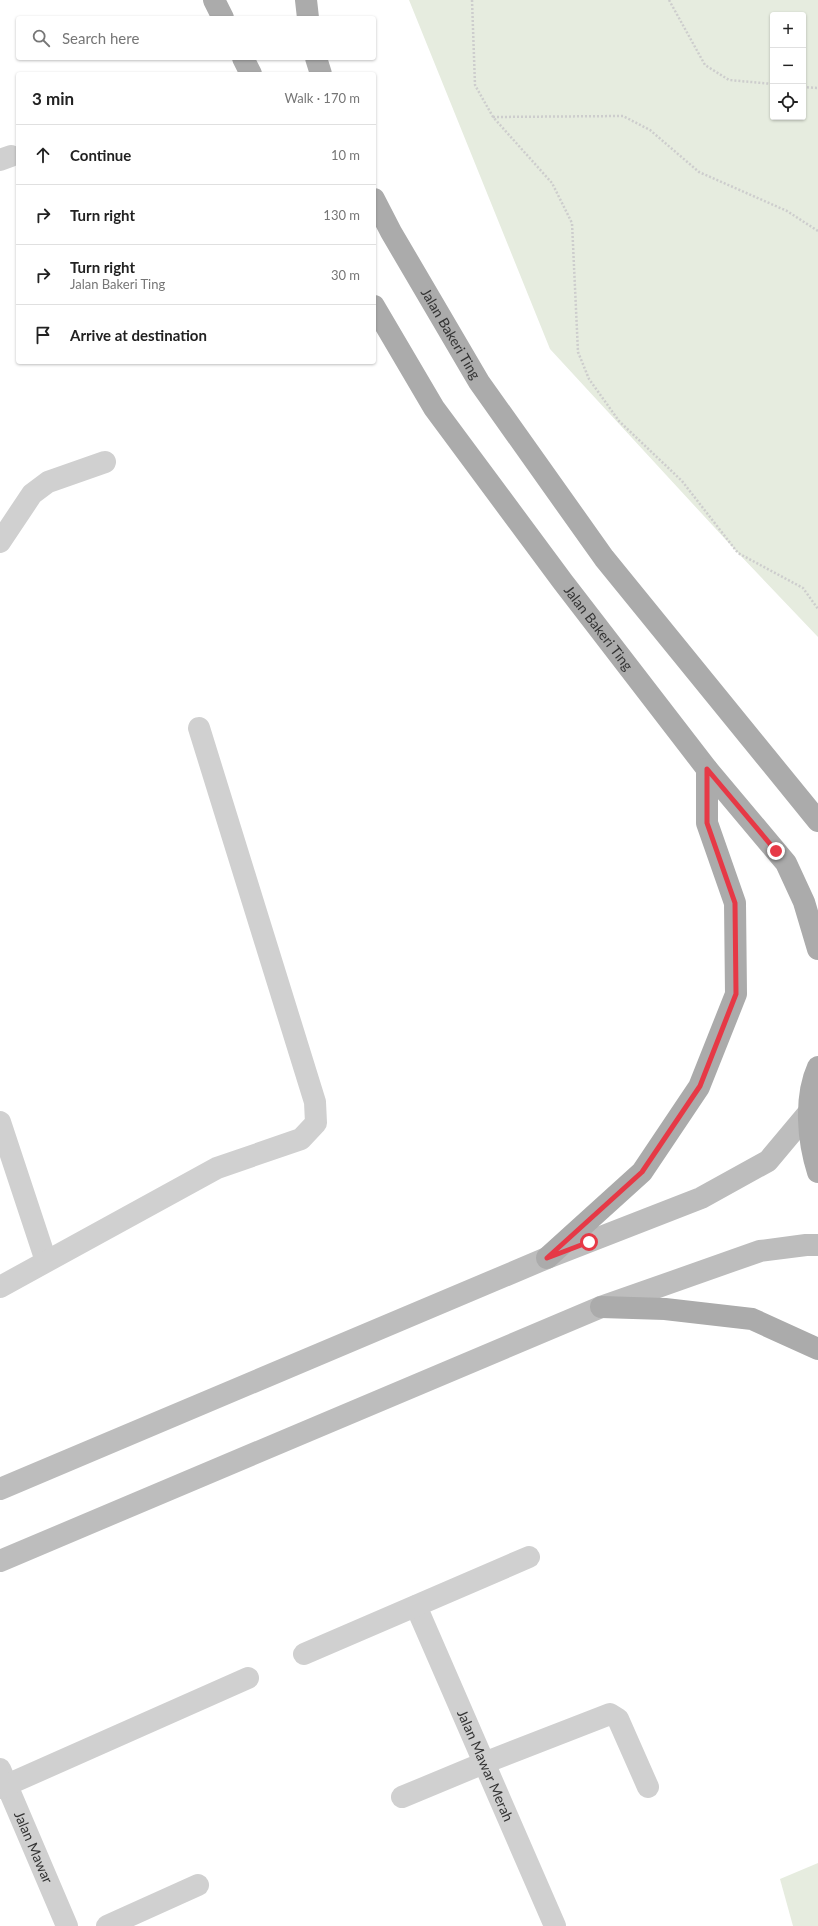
<!DOCTYPE html>
<html lang="en">
<head>
<meta charset="utf-8">
<style>
  :root { --surface:#fff; --page:#f6f6f6; --text:#222; --muted:#767676; --line:#e0e0e0 }
  body { margin:0; font-family:Lato,sans-serif; background:var(--page); color:var(--text) }
  .controls { position:absolute; right:12px; top:12px; display:grid; overflow:hidden; border-radius:4px; box-shadow:0 1px 3px #0004 }
  .controls button { width:36px; height:36px; display:grid; place-items:center; padding:0; border:0; border-bottom:1px solid var(--line); background:var(--surface); color:var(--text); font:20px sans-serif }
  .stop { position:absolute; width:12px; height:12px; margin:-9px; border:3px solid #e63946; border-radius:50%; background:#fff }
  .stop.end { background:#e63946; border-color:#fff; box-shadow:0 1px 4px #0008 }
  .list { margin:0; padding:0; list-style:none }
  h2 { display:flex; justify-content:space-between; align-items:center; height:52px; margin:0; padding:0 16px; font-size:17px }
  h2 small { font-size:13px; font-weight:400; color:var(--muted) }
  .list li { display:grid; grid-template-columns:26px 1fr auto; gap:12px; align-items:center; box-sizing:border-box; height:60px; padding:0 16px; border-top:1px solid var(--line) }
  .list b { display:block; font-size:15px; white-space:nowrap }
  .list p { margin:0; font-size:13px; white-space:nowrap; color:var(--muted) }
  .list em { font-size:13px; font-style:normal; color:var(--muted) }
  .icon { flex:none; width:22px; height:22px; fill:none; stroke:currentColor; stroke-width:2; stroke-linecap:round; stroke-linejoin:round }
  .map { position:relative; flex:none; width:818px; height:1926px; overflow:hidden }
  .search { position:absolute; background:var(--surface); box-shadow:0 1px 3px #0004; left:16px; top:16px; width:360px; height:44px; display:flex; align-items:center; gap:10px; box-sizing:border-box; padding:0 14px; border-radius:4px; color:var(--muted); font-size:15px }
  .panel { position:absolute; background:var(--surface); box-shadow:0 1px 3px #0004; left:16px; top:72px; width:360px; height:292px; border-radius:4px }
  .map>svg:first-child { display:block }
  .green { fill:#e6ecdf; fill-rule:evenodd }
  .lines { fill:none; stroke-linecap:round; stroke-linejoin:round }
  .path { stroke:#cdcdcd; stroke-width:2.5; stroke-dasharray:2 2; stroke-linecap:butt }
  .minor { stroke:#d0d0d0; stroke-width:22 }
  .secondary { stroke:#bdbdbd; stroke-width:22 }
  .primary { stroke:#ababab; stroke-width:22 }
  .route { stroke:#e63946; stroke-width:5 }
  .labels { text-anchor:middle; stroke-width:4; stroke-linejoin:round; paint-order:stroke }
  .street-label { font-size:14px; fill:#333; stroke:#fff }
</style>
</head>
<body>
<div class="map">
<svg width="818" height="1926" viewBox="0 0 818 1926">
  <rect width="100%" height="100%" fill="#fff"/>
  <g class="green">
    <path d="M 409,0 L 818,0 L 818,637 L 738,553 L 550,349 ZM 773,15 L 803,15 L 803,117 L 773,117 Z"/>
    <polygon points="818,1863 818,1926 793,1926 780,1879"/>
  </g>
  <g class="lines">
    <g class="path">
      <polyline points="472,0 475,85 493,117 552,183 572,223 578,352 589,379 619,421 682,481 738,553 803,588 818,609"/>
      <polyline points="669,0 705,65 729,80 773,84"/>
      <polyline points="803,87 818,88"/>
      <polyline points="493,117 623,116 650,130 699,172 787,211 818,231"/>
    </g>
    <g class="minor">
      <polyline points="0,160 11,156"/>
      <polyline points="0,542 32,494 48,482 105,462"/>
      <polyline points="0,1122 46,1261"/>
      <polyline points="0,1287 217,1168 301,1139 316,1123 315,1102 199,728"/>
      <path id="s1" d="M 416,1606 L 555,1926"/>
      <polyline points="304,1654 529,1557"/>
      <path id="s2" d="M 0,1769 L 67,1926"/>
      <polyline points="0,1788 248,1678"/>
      <polyline points="402,1797 484,1763 610,1714 618,1719 648,1787"/>
      <polyline points="107,1926 198,1885"/>
    </g>
    <g class="secondary">
      <polyline points="0,1489 547,1258 701,1198 768,1161 809,1112"/>
      <polyline points="0,1561 601,1307 760,1251 806,1245 818,1245"/>
    </g>
    <g class="primary">
      <polyline points="214,0 223,18"/>
      <polyline points="306,0 308,18"/>
      <polyline points="243,58 251,74"/>
      <polyline points="316,58 321,74"/>
      <path id="s3" d="M 374,199 L 391,232 L 479,382 L 604,558 L 818,821"/>
      <path id="s4" d="M 374,306 L 434,408 L 563,582 L 707,769 L 786,863 L 804,902 L 818,949"/>
      <path d="M 818,1067 C 804,1098 808,1141 818,1172"/>
      <polyline points="547,1258 642,1172 699,1087 736,994 735,903 707,823 707,769"/>
      <polyline points="601,1307 665,1309 752,1319 818,1349"/>
    </g>
  </g>
  <g class="lines">
    <polyline class="route" points="589,1242 547,1258 642,1172 700,1086 736,994 735,903 707,823 707,769 776,851"/>
  </g>
  <g class="labels">
    <g class="street-label">
      <text dy="5" stroke="none"><textPath href="#s3" startOffset="155">Jalan Bakeri Ting</textPath></text>
      <text dy="5" stroke="none"><textPath href="#s4" startOffset="393">Jalan Bakeri Ting</textPath></text>
      <text dy="5" stroke="none"><textPath href="#s1" startOffset="174">Jalan Mawar Merah</textPath></text>
      <text dy="5" stroke="none"><textPath href="#s2" startOffset="85">Jalan Mawar</textPath></text>
    </g>
  </g>
</svg>
<div class="controls">
<button>+</button>
<button>−</button>
<button><svg class="icon" aria-label="locate" viewBox="0 0 24 24"><circle cx="12" cy="12" r="6"/><path d="M12 2v4M12 18v4M2 12h4M18 12h4"/></svg></button>
</div>
<div class="stop" style="left:589px;top:1242px"></div>
<div class="stop end" style="left:776px;top:851px"></div>
<div class="search"><svg class="icon" aria-label="search" viewBox="0 0 24 24"><circle cx="10" cy="10" r="6"/><path d="M15 15l6 6"/></svg>Search here</div>
<section class="panel">
<h2>3 min<small>Walk · 170 m</small></h2>
<ul class="list">
<li><svg class="icon" aria-label="ahead" viewBox="0 0 24 24"><path d="M12 20V5M6 11l6-6 6 6"/></svg><div><b>Continue</b></div><em>10 m</em></li>
<li><svg class="icon" aria-label="right" viewBox="0 0 24 24"><path d="M7 20v-9h11M14 6l5 5-5 5"/></svg><div><b>Turn right</b></div><em>130 m</em></li>
<li><svg class="icon" aria-label="right" viewBox="0 0 24 24"><path d="M7 20v-9h11M14 6l5 5-5 5"/></svg><div><b>Turn right</b><p>Jalan Bakeri Ting</p></div><em>30 m</em></li>
<li><svg class="icon" aria-label="arrive" viewBox="0 0 24 24"><path d="M6 21V4h12l-3 4 3 4H6"/></svg><div><b>Arrive at destination</b></div></li>
</ul>
</section>
</div>
</body>
</html>
